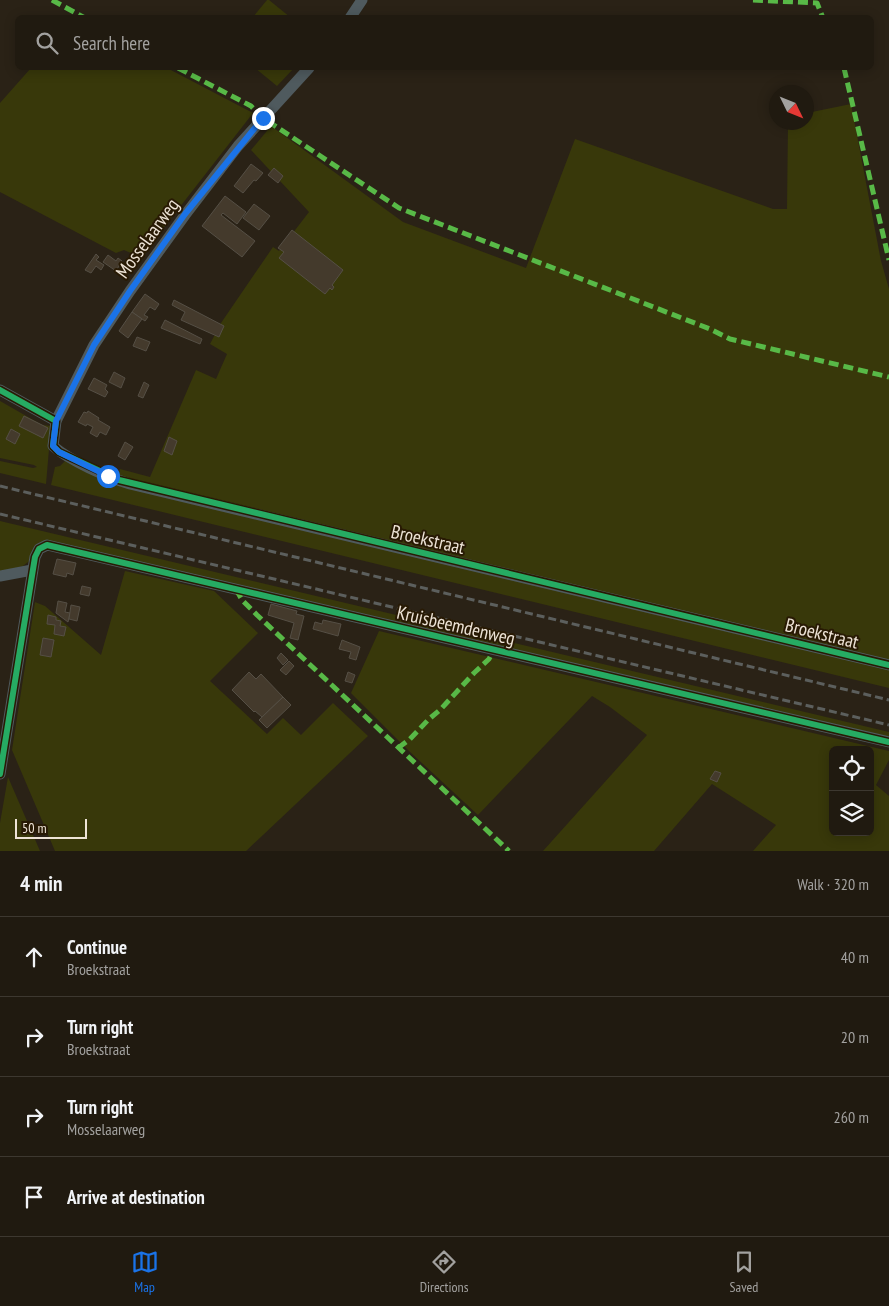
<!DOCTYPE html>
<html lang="en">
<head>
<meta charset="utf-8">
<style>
  :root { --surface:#201a10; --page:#2d271e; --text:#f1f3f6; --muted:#a2a19f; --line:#3d3830; --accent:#1a73e8 }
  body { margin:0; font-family:"PT Sans Narrow",sans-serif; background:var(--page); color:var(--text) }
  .controls { position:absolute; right:15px; bottom:15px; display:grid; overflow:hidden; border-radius:8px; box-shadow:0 2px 12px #0003 }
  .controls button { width:45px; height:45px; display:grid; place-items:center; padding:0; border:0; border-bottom:1px solid var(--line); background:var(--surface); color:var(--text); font:25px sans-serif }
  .compass { position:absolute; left:769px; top:85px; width:45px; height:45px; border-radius:50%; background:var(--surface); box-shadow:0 2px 12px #0003; rotate:133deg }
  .scale { position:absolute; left:15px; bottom:12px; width:72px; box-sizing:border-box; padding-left:5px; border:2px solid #ede3d6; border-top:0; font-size:14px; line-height:18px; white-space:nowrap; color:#ede3d6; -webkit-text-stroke:4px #281a04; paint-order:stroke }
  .stop { position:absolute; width:15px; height:15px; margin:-11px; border:4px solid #1a73e8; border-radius:50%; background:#fff }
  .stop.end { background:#1a73e8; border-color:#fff; box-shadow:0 1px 5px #0008 }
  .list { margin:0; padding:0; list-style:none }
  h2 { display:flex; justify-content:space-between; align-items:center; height:65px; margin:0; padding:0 20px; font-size:21px }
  h2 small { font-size:16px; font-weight:400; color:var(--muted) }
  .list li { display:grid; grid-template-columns:32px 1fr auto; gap:15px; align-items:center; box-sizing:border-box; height:80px; padding:0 20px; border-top:1px solid var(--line) }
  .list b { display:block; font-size:19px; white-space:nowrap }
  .list p { margin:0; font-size:16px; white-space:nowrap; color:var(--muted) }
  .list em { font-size:16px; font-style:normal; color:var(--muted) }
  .icon { flex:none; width:28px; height:28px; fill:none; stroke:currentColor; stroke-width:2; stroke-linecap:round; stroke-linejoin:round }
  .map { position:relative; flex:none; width:889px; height:851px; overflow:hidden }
  .search { position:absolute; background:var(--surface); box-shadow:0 2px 12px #0003; left:15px; right:15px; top:15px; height:55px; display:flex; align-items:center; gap:12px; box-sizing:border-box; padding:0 18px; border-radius:8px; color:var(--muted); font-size:19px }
  .sheet { height:385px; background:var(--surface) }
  nav { display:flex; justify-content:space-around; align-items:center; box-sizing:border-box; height:70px; border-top:1px solid var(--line); background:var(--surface); font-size:14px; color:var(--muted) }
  nav a { display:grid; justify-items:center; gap:2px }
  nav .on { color:var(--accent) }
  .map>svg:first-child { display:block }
  .green { fill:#38380a; fill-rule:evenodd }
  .building { fill:#443a2c; stroke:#554f45 }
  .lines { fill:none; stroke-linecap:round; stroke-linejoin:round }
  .street { stroke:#4f5a5e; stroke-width:11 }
  .rail { stroke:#5c5f5d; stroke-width:3; stroke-dasharray:8 4; stroke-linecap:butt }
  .quiet { stroke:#58b947; stroke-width:5; stroke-dasharray:10 5; stroke-linecap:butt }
  .cycleway-casing { stroke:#281a04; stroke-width:9 }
  .cycleway { stroke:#26ab63; stroke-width:6 }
  .route { stroke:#1a73e8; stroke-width:6 }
  .labels { text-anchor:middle; stroke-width:4; stroke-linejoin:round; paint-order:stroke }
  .street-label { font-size:19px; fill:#ede3d6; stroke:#281a04 }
</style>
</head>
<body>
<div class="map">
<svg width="889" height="851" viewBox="0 0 889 851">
  <rect width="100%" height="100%" fill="#2a2216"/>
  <g class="green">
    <polygon points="267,0 269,0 290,17 253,17"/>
    <polygon points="31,68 167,68 253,113 158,235 142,258 124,250 116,253 0,192 0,103"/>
    <polygon points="255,68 294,68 277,86"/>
    <polygon points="851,104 881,261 889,289 889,663 142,484 118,475 120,469 150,477 196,370 216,379 227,354 210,344 221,323 273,247 279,251 309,212 251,150 271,126 403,222 526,268 575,139 773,209 787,209 788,123 806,122 807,113"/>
    <polygon points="0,401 42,425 51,426 46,484 0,473 0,461 33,468 37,467 34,465 0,458"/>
    <polygon points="65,461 76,467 889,667 889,688 51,485 55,467 60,466"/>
    <polygon points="0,521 889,732 889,740 52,543 23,566 0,573"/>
    <polygon points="125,571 214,591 258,633 210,681 267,734 283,718 301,735 333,703 368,736 246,851 55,851 12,750 35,602 45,606 101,655"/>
    <path d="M 379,631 L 889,751 L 889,760 L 876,785 L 889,796 L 889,851 L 753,851 L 776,825 L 712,784 L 654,851 L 543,851 L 647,735 L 610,707 L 592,696 L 478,815 L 409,751 L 351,693 ZM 833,750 L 870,750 L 870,832 L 833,832 Z"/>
    <polygon points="8,777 40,851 0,851 0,823"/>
  </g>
  <g class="building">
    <polygon points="251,164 263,173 256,181 254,180 243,193 234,186"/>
    <polygon points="274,168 283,176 278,183 268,175"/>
    <polygon points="225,196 246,212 237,224 223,213 221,215 255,241 242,257 202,226"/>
    <polygon points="254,204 270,216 259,230 243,218"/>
    <polygon points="292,230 343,270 332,285 334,287 332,290 330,288 325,294 279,258 284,252 278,248"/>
    <polygon points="96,254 99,257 96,260 104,265 101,270 96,266 91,273 85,270"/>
    <polygon points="108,255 116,261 118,258 122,261 116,271 103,262"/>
    <polygon points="145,294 159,304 155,310 150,307 144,315 148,317 145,321 132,312"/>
    <polygon points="174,300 224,326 219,337 181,320 185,312 172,305"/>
    <polygon points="132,312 142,319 128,338 119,331"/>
    <polygon points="165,320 202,339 200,344 161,328"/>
    <polygon points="137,337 150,342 146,351 133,346"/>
    <polygon points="114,372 125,378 121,388 109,382"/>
    <polygon points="94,378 107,385 105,389 108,392 105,397 88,389"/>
    <polygon points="144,382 149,385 143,398 138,396"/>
    <polygon points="88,411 99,418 98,420 110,427 106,435 100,432 97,437 90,433 93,427 87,424 86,426 78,422 84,412 87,413"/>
    <polygon points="24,416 48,428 43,438 19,426"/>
    <polygon points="11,429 20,434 15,444 6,439"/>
    <polygon points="169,437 177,441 172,455 164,451"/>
    <polygon points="125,442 133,447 125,460 118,456"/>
    <polygon points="57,559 76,563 73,575 67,573 66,577 53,574"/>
    <polygon points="82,586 91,588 89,596 80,594"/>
    <polygon points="58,601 67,603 65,612 70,613 68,622 56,613"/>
    <polygon points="271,604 297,611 296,614 304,616 298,640 290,638 294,623 268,615"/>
    <polygon points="71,605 80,607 77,621 69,619"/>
    <polygon points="48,615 56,617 56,620 61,621 60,626 66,627 64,636 54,634 55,625 47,624"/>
    <polygon points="323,620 341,624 338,636 313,629 315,622 322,624"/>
    <polygon points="43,638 54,640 51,657 40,655"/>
    <polygon points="342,640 360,647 356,660 349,658 351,652 339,649"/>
    <polygon points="281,653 288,660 283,665 277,658"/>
    <polygon points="289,661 294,666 286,675 280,670"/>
    <polygon points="249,672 256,679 261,674 283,697 262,717 255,711 254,712 232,690"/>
    <polygon points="348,672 355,675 352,683 345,681"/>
    <polygon points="283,697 291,705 267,728 259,720"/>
    <polygon points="715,771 721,773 717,782 710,779"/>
  </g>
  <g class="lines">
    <g class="street">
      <polyline points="350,18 362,0"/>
      <path d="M 309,68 L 238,146 L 185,215 L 130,291 L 94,345 L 56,421 L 53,446 C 70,461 107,477 130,484 L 889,665"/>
      <polyline points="0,390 56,421"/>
      <polyline points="0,576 32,570"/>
      <polyline points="0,774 35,557 39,549 47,545 889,742"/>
    </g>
    <g class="rail">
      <polyline points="0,486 889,700"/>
      <polyline points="0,514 889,725"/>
    </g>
    <g class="quiet">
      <polyline points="52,0 85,18"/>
      <polyline points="753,0 817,3 823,18"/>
      <polyline points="178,68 251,106 263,118 399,208 710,329 730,339 889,377"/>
      <polyline points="844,68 889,260"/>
      <polyline points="236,589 242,600 257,615 509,851"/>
      <polyline points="398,748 410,739 429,719 441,709 474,673 489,659 494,649"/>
    </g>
    <defs>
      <g id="cycleway">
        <polyline points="0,390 56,421 53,446 59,452 119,480 889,665"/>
        <polyline points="0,774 35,557 39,549 47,545 889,742"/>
      </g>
    </defs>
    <use href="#cycleway" class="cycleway-casing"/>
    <use href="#cycleway" class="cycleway"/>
  </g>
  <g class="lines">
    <polyline class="route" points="108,476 59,452 53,446 56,421 94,345 130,291 185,214 263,118"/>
  </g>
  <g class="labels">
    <g class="street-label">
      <text transform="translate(147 238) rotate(-54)" y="7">Mosselaarweg</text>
      <text transform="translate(428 539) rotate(13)" y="7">Broekstraat</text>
      <text transform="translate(456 625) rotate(13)" y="7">Kruisbeemdenweg</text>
      <text transform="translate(822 633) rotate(14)" y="7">Broekstraat</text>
    </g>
  </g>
</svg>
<div class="controls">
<button><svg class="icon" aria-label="locate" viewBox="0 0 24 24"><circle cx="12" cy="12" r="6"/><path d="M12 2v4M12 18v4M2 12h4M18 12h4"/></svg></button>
<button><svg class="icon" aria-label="layers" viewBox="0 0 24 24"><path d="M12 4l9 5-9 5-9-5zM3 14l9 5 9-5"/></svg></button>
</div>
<svg class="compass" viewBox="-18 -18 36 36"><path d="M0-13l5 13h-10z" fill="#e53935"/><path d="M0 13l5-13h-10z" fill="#a2a19f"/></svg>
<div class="scale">50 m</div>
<div class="stop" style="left:108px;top:476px"></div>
<div class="stop end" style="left:263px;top:118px"></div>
<div class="search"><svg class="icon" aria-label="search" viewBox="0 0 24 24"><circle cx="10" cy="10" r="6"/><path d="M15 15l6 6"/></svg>Search here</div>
</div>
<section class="sheet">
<h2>4 min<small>Walk · 320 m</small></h2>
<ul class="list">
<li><svg class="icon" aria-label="ahead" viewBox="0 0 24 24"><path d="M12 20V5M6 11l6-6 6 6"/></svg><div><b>Continue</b><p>Broekstraat</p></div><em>40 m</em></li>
<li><svg class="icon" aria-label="right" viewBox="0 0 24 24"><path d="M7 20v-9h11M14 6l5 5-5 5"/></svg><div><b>Turn right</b><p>Broekstraat</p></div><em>20 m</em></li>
<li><svg class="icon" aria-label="right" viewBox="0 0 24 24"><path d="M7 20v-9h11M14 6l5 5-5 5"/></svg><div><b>Turn right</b><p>Mosselaarweg</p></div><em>260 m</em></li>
<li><svg class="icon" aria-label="arrive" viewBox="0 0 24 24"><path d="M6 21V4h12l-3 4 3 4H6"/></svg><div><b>Arrive at destination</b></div></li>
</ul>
</section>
<nav>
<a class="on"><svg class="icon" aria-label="map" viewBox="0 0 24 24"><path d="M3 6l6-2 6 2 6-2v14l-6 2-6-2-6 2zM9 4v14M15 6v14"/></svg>Map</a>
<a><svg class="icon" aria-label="directions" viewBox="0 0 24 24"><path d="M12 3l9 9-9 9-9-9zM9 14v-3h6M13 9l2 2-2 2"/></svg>Directions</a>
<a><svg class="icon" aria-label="saved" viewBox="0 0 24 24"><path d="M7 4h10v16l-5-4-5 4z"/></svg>Saved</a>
</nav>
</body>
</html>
